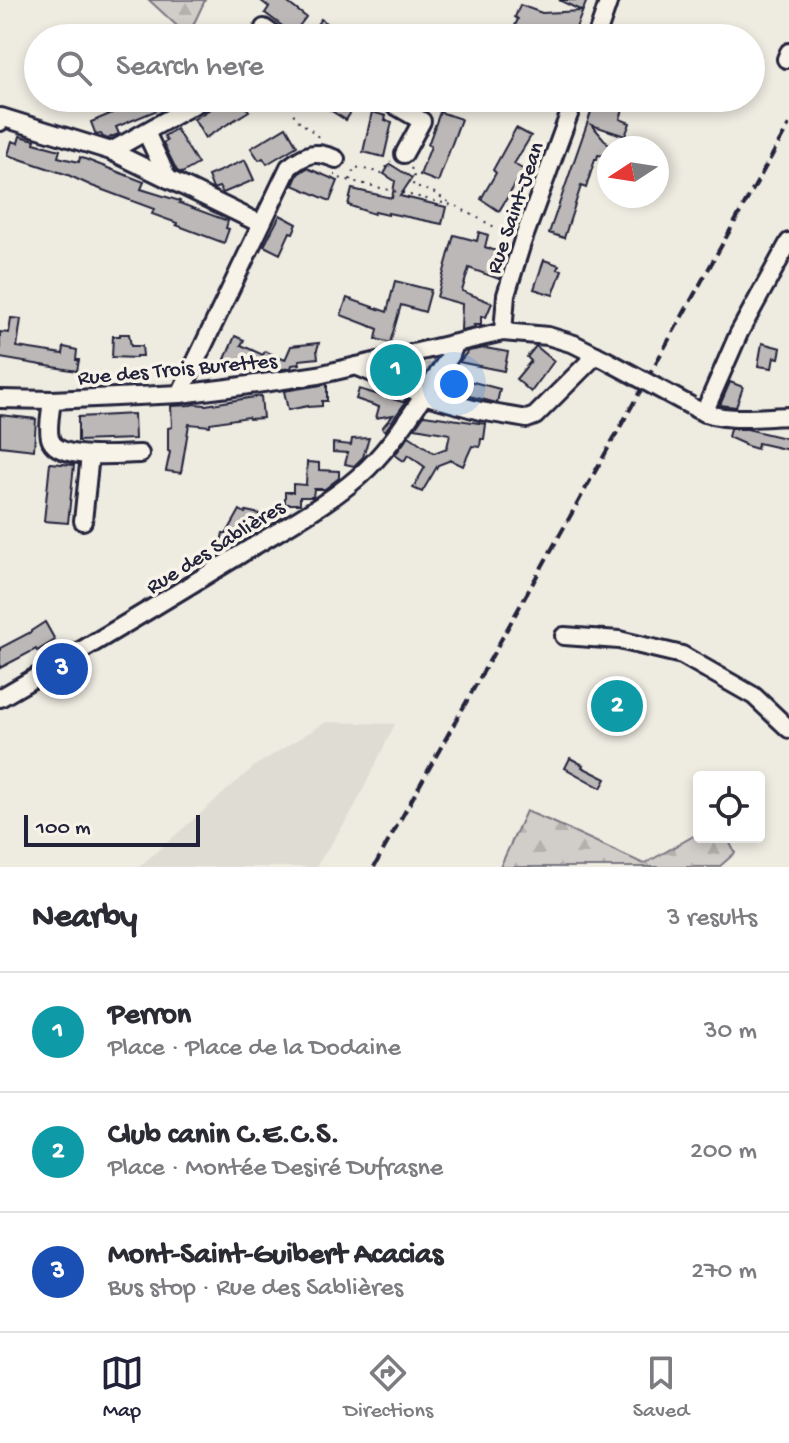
<!DOCTYPE html>
<html lang="en">
<head>
<meta charset="utf-8">
<style>
  :root { --surface:#fff; --page:#f7f7f7; --text:#2b2b33; --muted:#7c7c81; --line:#e1e1e2; --accent:#22223b }
  body { margin:0; font-family:"Gochi Hand",sans-serif; background:var(--page); color:var(--text) }
  .controls { position:absolute; right:24px; bottom:24px; display:grid; overflow:hidden; border-radius:8px; box-shadow:0 4px 12px #0003 }
  .controls button { width:72px; height:72px; display:grid; place-items:center; padding:0; border:0; border-bottom:2px solid var(--line); background:var(--surface); color:var(--text); font:40px sans-serif }
  .compass { position:absolute; left:597px; top:136px; width:72px; height:72px; border-radius:50%; background:var(--surface); box-shadow:0 4px 12px #0003; rotate:258deg }
  .scale { position:absolute; left:24px; bottom:20px; width:176px; box-sizing:border-box; padding-left:8px; border:4px solid #22223b; border-top:0; font-size:22px; line-height:28px; white-space:nowrap; color:#22223b; -webkit-text-stroke:6px #f7f3e8; paint-order:stroke }
  .you { position:absolute; left:454px; top:384px; width:28px; height:28px; margin:-20px; border:6px solid #fff; border-radius:50%; background:#1a73e8; box-shadow:0 0 0 12px #1a73e833 }
  .badge { display:grid; place-items:center; width:52px; height:52px; border-radius:50%; background:var(--accent); color:#fff; font-size:26px; font-weight:700 }
  .pin { position:absolute; translate:-50% -50%; border:4px solid #fff; box-shadow:0 2px 8px #0006 }
  .list { margin:0; padding:0; list-style:none }
  h2 { display:flex; justify-content:space-between; align-items:center; height:104px; margin:0; padding:0 32px; font-size:34px }
  h2 small { font-size:26px; font-weight:400; color:var(--muted) }
  .list li { display:grid; grid-template-columns:52px 1fr auto; gap:24px; align-items:center; box-sizing:border-box; height:120px; padding:0 32px; border-top:2px solid var(--line) }
  .list b { display:block; font-size:30px; white-space:nowrap }
  .list p { margin:0; font-size:26px; white-space:nowrap; color:var(--muted) }
  .list em { font-size:26px; font-style:normal; color:var(--muted) }
  .icon { flex:none; width:44px; height:44px; fill:none; stroke:currentColor; stroke-width:2; stroke-linecap:round; stroke-linejoin:round }
  .map { position:relative; flex:none; width:789px; height:867px; overflow:hidden }
  .search { position:absolute; background:var(--surface); box-shadow:0 4px 12px #0003; left:24px; right:24px; top:24px; height:88px; display:flex; align-items:center; gap:20px; box-sizing:border-box; padding:0 28px; border-radius:44px; color:var(--muted); font-size:30px }
  .sheet { height:464px; background:var(--surface) }
  nav { display:flex; justify-content:space-around; align-items:center; box-sizing:border-box; height:112px; border-top:2px solid var(--line); background:var(--surface); font-size:22px; color:var(--muted) }
  nav a { display:grid; justify-items:center; gap:4px }
  nav .on { color:var(--accent) }
  .map>svg:first-child { display:block }
  .built { fill:#dfdcd4 }
  .grass { fill:url(#grass-dots); stroke:#7a7882; stroke-width:2 }
  .forest { fill:url(#forest-firs); stroke:#7a7882; stroke-width:2 }
  .building { fill:#bbb8b7; stroke:#22223b; stroke-width:2 }
  .lines { fill:none; stroke-linecap:round; stroke-linejoin:round }
  .minor-casing { stroke:#22223b; stroke-width:22 }
  .path { stroke:#22223b; stroke-width:2; stroke-dasharray:2 6; stroke-linecap:butt }
  .minor { stroke:#f7f3e8; stroke-width:16 }
  .rail { stroke:#22223b; stroke-width:4; stroke-dasharray:12 6; stroke-linecap:butt }
  .minor-bridge-casing { stroke:#22223b; stroke-width:22; stroke-linecap:butt }
  .minor-bridge { stroke:#f7f3e8; stroke-width:16 }
  .labels { text-anchor:middle; stroke-width:7; stroke-linejoin:round; paint-order:stroke }
  .street-label { font-size:22px; fill:#22223b; stroke:#f7f3e8 }
</style>
</head>
<body>
<div class="map">
<svg width="789" height="867" viewBox="0 0 789 867">
  <defs>
    <pattern id="grass-dots" width="8" height="8" patternUnits="userSpaceOnUse" patternTransform="scale(2)"><rect width="8" height="8" fill="#d1cdc9"/><path d="M2 2h.1M6 6h.1" fill="none" stroke="#b3b0ae" stroke-width="1.8" stroke-linecap="round"/></pattern>
    <pattern id="forest-firs" width="22" height="20" patternUnits="userSpaceOnUse" patternTransform="scale(2)"><rect width="22" height="20" fill="#d1cdc9"/><path d="M5 1l3.5 6h-7zM16 11l3.5 6h-7z" fill="#b3b0ae"/></pattern>
  </defs>
  <rect width="100%" height="100%" fill="#eeebe1"/>
  <filter id="ink" filterUnits="userSpaceOnUse"><feTurbulence type="fractalNoise" baseFrequency=".0125" numOctaves="2"/><feDisplacementMap in="SourceGraphic" scale="16" xChannelSelector="R" yChannelSelector="G"/><feConvolveMatrix kernelMatrix="1 2 1 2 8 2 1 2 1" color-interpolation-filters="sRGB"/></filter>
  <g filter="url(#ink)">
    <polygon class="built" points="326,722 395,724 353,810 316,867 139,867 256,765"/>
    <polygon class="grass" points="431,356 435,364 422,385 420,386 385,371 384,368"/>
    <g class="forest">
      <polygon points="149,0 205,0 188,36"/>
      <polygon points="526,811 555,823 644,864 699,833 699,837 727,837 735,853 719,867 500,867"/>
    </g>
    <g class="building">
      <polygon points="260,0 284,0 306,17 293,34 265,13 269,7"/>
      <polygon points="559,0 587,0 572,38 536,38 514,28 518,19 515,17 520,5 542,13 582,11"/>
      <polygon points="321,19 331,27 348,38 314,38 317,34 312,31"/>
      <polygon points="129,98 164,98 167,106 116,127 119,134 111,137 108,139 103,137 101,134 96,135 91,122 124,108 121,101"/>
      <polygon points="228,98 264,98 247,108 249,111 205,138 194,119"/>
      <polygon points="311,98 352,98 358,101 346,120"/>
      <polygon points="596,98 627,98 620,119 630,123 625,136 592,125 609,145 609,156 598,155 597,159 595,159 586,188 581,186 564,238 549,233"/>
      <polygon points="372,112 386,116 385,120 392,122 384,157 363,152"/>
      <polygon points="440,112 461,119 438,182 420,175 431,146 428,145"/>
      <polygon points="286,127 297,146 267,164 263,158 259,160 251,148"/>
      <polygon points="516,128 531,136 514,164 524,170 499,211 481,199 496,173 493,170"/>
      <polygon points="176,129 198,164 182,173 177,171 163,143 167,141 164,136"/>
      <polygon points="20,136 35,140 34,143 60,150 58,157 79,162 80,157 95,163 144,182 141,189 180,201 179,203 228,221 226,228 229,229 224,243 176,225 177,223 152,214 154,209 92,186 68,175 8,155 12,141 18,143"/>
      <polygon points="245,160 254,180 223,193 219,187 213,189 208,176"/>
      <polygon points="390,164 412,178 400,196 446,207 442,224 388,213 388,215 375,212 374,214 348,205 352,189 392,198 395,181 384,174"/>
      <polygon points="307,168 338,181 330,201 293,185 298,174"/>
      <polygon points="280,215 297,224 293,233 290,232 280,254 264,246"/>
      <polygon points="479,232 488,235 485,247 507,255 499,279 469,268 462,291 492,303 486,317 481,316 481,325 474,325 475,327 461,330 462,304 437,297 454,235 477,241"/>
      <polygon points="544,260 559,265 557,269 562,270 553,295 534,289"/>
      <polygon points="395,281 431,290 425,312 401,305 390,343 376,339 378,329 341,315 347,298 387,312"/>
      <polygon points="11,318 21,319 17,347 63,354 64,347 77,350 76,360 79,360 77,371 0,358 0,332 9,333"/>
      <polygon points="120,334 129,334 131,346 142,346 143,356 136,356 136,358 112,357 113,336 120,336"/>
      <polygon points="235,336 244,340 241,345 263,355 265,351 285,360 291,346 319,343 317,350 318,358 299,360 300,364 292,365 291,368 256,373 225,359"/>
      <polygon points="762,343 781,348 779,358 774,357 772,368 758,366"/>
      <polygon points="536,346 554,361 531,392 516,379 531,361 527,357"/>
      <polygon points="485,348 508,352 504,371 459,362 468,351"/>
      <polygon points="450,376 500,389 497,403 441,389"/>
      <polygon points="730,382 743,387 736,407 720,405"/>
      <polygon points="327,384 327,401 322,401 322,406 308,407 308,406 288,410 284,391"/>
      <polygon points="359,389 403,402 406,399 407,400 385,431 382,428 393,415 376,418 379,407 356,399"/>
      <polygon points="261,396 263,418 249,419 248,417 210,423 210,426 189,424 181,473 166,471 170,452 168,451 168,428 172,427 171,406 191,405 193,404 206,405"/>
      <polygon points="134,414 135,439 78,441 78,417"/>
      <polygon points="0,415 36,419 34,450 0,446"/>
      <polygon points="424,415 486,424 484,439 481,439 480,447 472,446 463,466 451,460 438,465 422,492 413,488 425,467 408,455 404,461 395,455 409,436 434,453 447,448 450,434 415,428"/>
      <polygon points="730,429 747,429 789,439 789,450 758,443 757,449 744,445 744,444 728,437"/>
      <polygon points="369,438 363,457 354,466 345,464 348,453 333,452 333,443 351,445 352,439"/>
      <polygon points="307,462 319,463 319,470 339,471 339,478 325,489 314,489 313,497 300,497 300,504 285,504 285,492 293,492 293,484 306,485"/>
      <polygon points="50,463 74,465 68,523 44,521"/>
      <polygon points="240,510 245,513 246,511 260,514 248,537 238,536 235,545 221,542 223,533 227,533"/>
      <polygon points="45,622 55,640 37,651 36,649 0,668 0,648 31,632 31,631"/>
      <polygon points="617,688 633,699 618,723 601,713"/>
      <polygon points="570,758 583,765 582,767 606,779 601,788 565,768"/>
    </g>
    <g class="lines">
      <defs>
        <g id="minor">
          <polyline points="264,28 278,38"/>
          <polyline points="596,38 609,0"/>
          <polyline points="786,59 789,52"/>
          <polyline points="382,98 422,121 404,154"/>
          <polyline points="0,122 1,117 111,151 261,224"/>
          <polyline points="146,132 168,179"/>
          <polyline points="111,151 206,98"/>
          <polyline points="503,332 506,295 522,243 575,98"/>
          <polyline points="356,366 411,389 423,395 480,411 527,419 535,416 596,355"/>
          <path d="M 180,394 L 289,167 C 307,153 315,150 336,159"/>
          <polyline points="0,399 52,400 180,394 228,388 318,375 503,332 548,336 574,344 604,359"/>
          <path d="M 52,400 C 51,411 47,427 50,438 C 56,462 121,454 140,454"/>
          <path d="M 696,409 C 723,423 759,417 789,416"/>
          <polyline points="704,413 739,333 789,242"/>
          <polyline points="83,521 90,455"/>
          <polyline points="564,636 619,640 682,655 754,696 789,729"/>
          <path d="M 0,698 C 81,651 161,603 241,554 C 281,529 335,501 368,468 C 401,435 424,393 451,355 L 455,344"/>
        </g>
      </defs>
      <use href="#minor" class="minor-casing"/>
      <g class="path">
        <path d="M 294,98 C 285,122 311,124 320,140"/>
        <polyline points="411,168 414,174 413,186 435,193 451,204"/>
        <polyline points="335,174 335,177 456,206 511,236"/>
        <polyline points="350,180 355,167 382,173 391,161"/>
      </g>
      <use href="#minor" class="minor"/>
      <polyline class="rail" points="374,867 789,125"/>
      <defs>
        <polyline id="minor-bridge" points="604,359 691,406"/>
      </defs>
      <use href="#minor-bridge" class="minor-bridge-casing"/>
      <use href="#minor-bridge" class="minor-bridge"/>
    </g>
  </g>
  <g class="labels">
    <g class="street-label">
      <text transform="translate(513 207) rotate(-71)" y="8">Rue Saint-Jean</text>
      <text transform="translate(177 367) rotate(-5)" y="8">Rue des Trois Burettes</text>
      <text transform="translate(214 545) rotate(-32)" y="8">Rue des Sablières</text>
    </g>
  </g>
</svg>
<div class="controls">
<button><svg class="icon" aria-label="locate" viewBox="0 0 24 24"><circle cx="12" cy="12" r="6"/><path d="M12 2v4M12 18v4M2 12h4M18 12h4"/></svg></button>
</div>
<svg class="compass" viewBox="-18 -18 36 36"><path d="M0-13l5 13h-10z" fill="#e53935"/><path d="M0 13l5-13h-10z" fill="#7c7c81"/></svg>
<div class="scale">100 m</div>
<div class="you"></div>
<div class="pin badge" style="left:396px;top:370px;background:#0f9aa8">1</div>
<div class="pin badge" style="left:617px;top:706px;background:#0f9aa8">2</div>
<div class="pin badge" style="left:62px;top:669px;background:#1a4fb4">3</div>
<div class="search"><svg class="icon" aria-label="search" viewBox="0 0 24 24"><circle cx="10" cy="10" r="6"/><path d="M15 15l6 6"/></svg>Search here</div>
</div>
<section class="sheet">
<h2>Nearby<small>3 results</small></h2>
<ul class="list">
<li><span class="badge" style="background:#0f9aa8">1</span><div><b>Perron</b><p>Place · Place de la Dodaine</p></div><em>30 m</em></li>
<li><span class="badge" style="background:#0f9aa8">2</span><div><b>Club canin C.E.C.S.</b><p>Place · Montée Desiré Dufrasne</p></div><em>200 m</em></li>
<li><span class="badge" style="background:#1a4fb4">3</span><div><b>Mont-Saint-Guibert Acacias</b><p>Bus stop · Rue des Sablières</p></div><em>270 m</em></li>
</ul>
</section>
<nav>
<a class="on"><svg class="icon" aria-label="map" viewBox="0 0 24 24"><path d="M3 6l6-2 6 2 6-2v14l-6 2-6-2-6 2zM9 4v14M15 6v14"/></svg>Map</a>
<a><svg class="icon" aria-label="directions" viewBox="0 0 24 24"><path d="M12 3l9 9-9 9-9-9zM9 14v-3h6M13 9l2 2-2 2"/></svg>Directions</a>
<a><svg class="icon" aria-label="saved" viewBox="0 0 24 24"><path d="M7 4h10v16l-5-4-5 4z"/></svg>Saved</a>
</nav>
</body>
</html>
